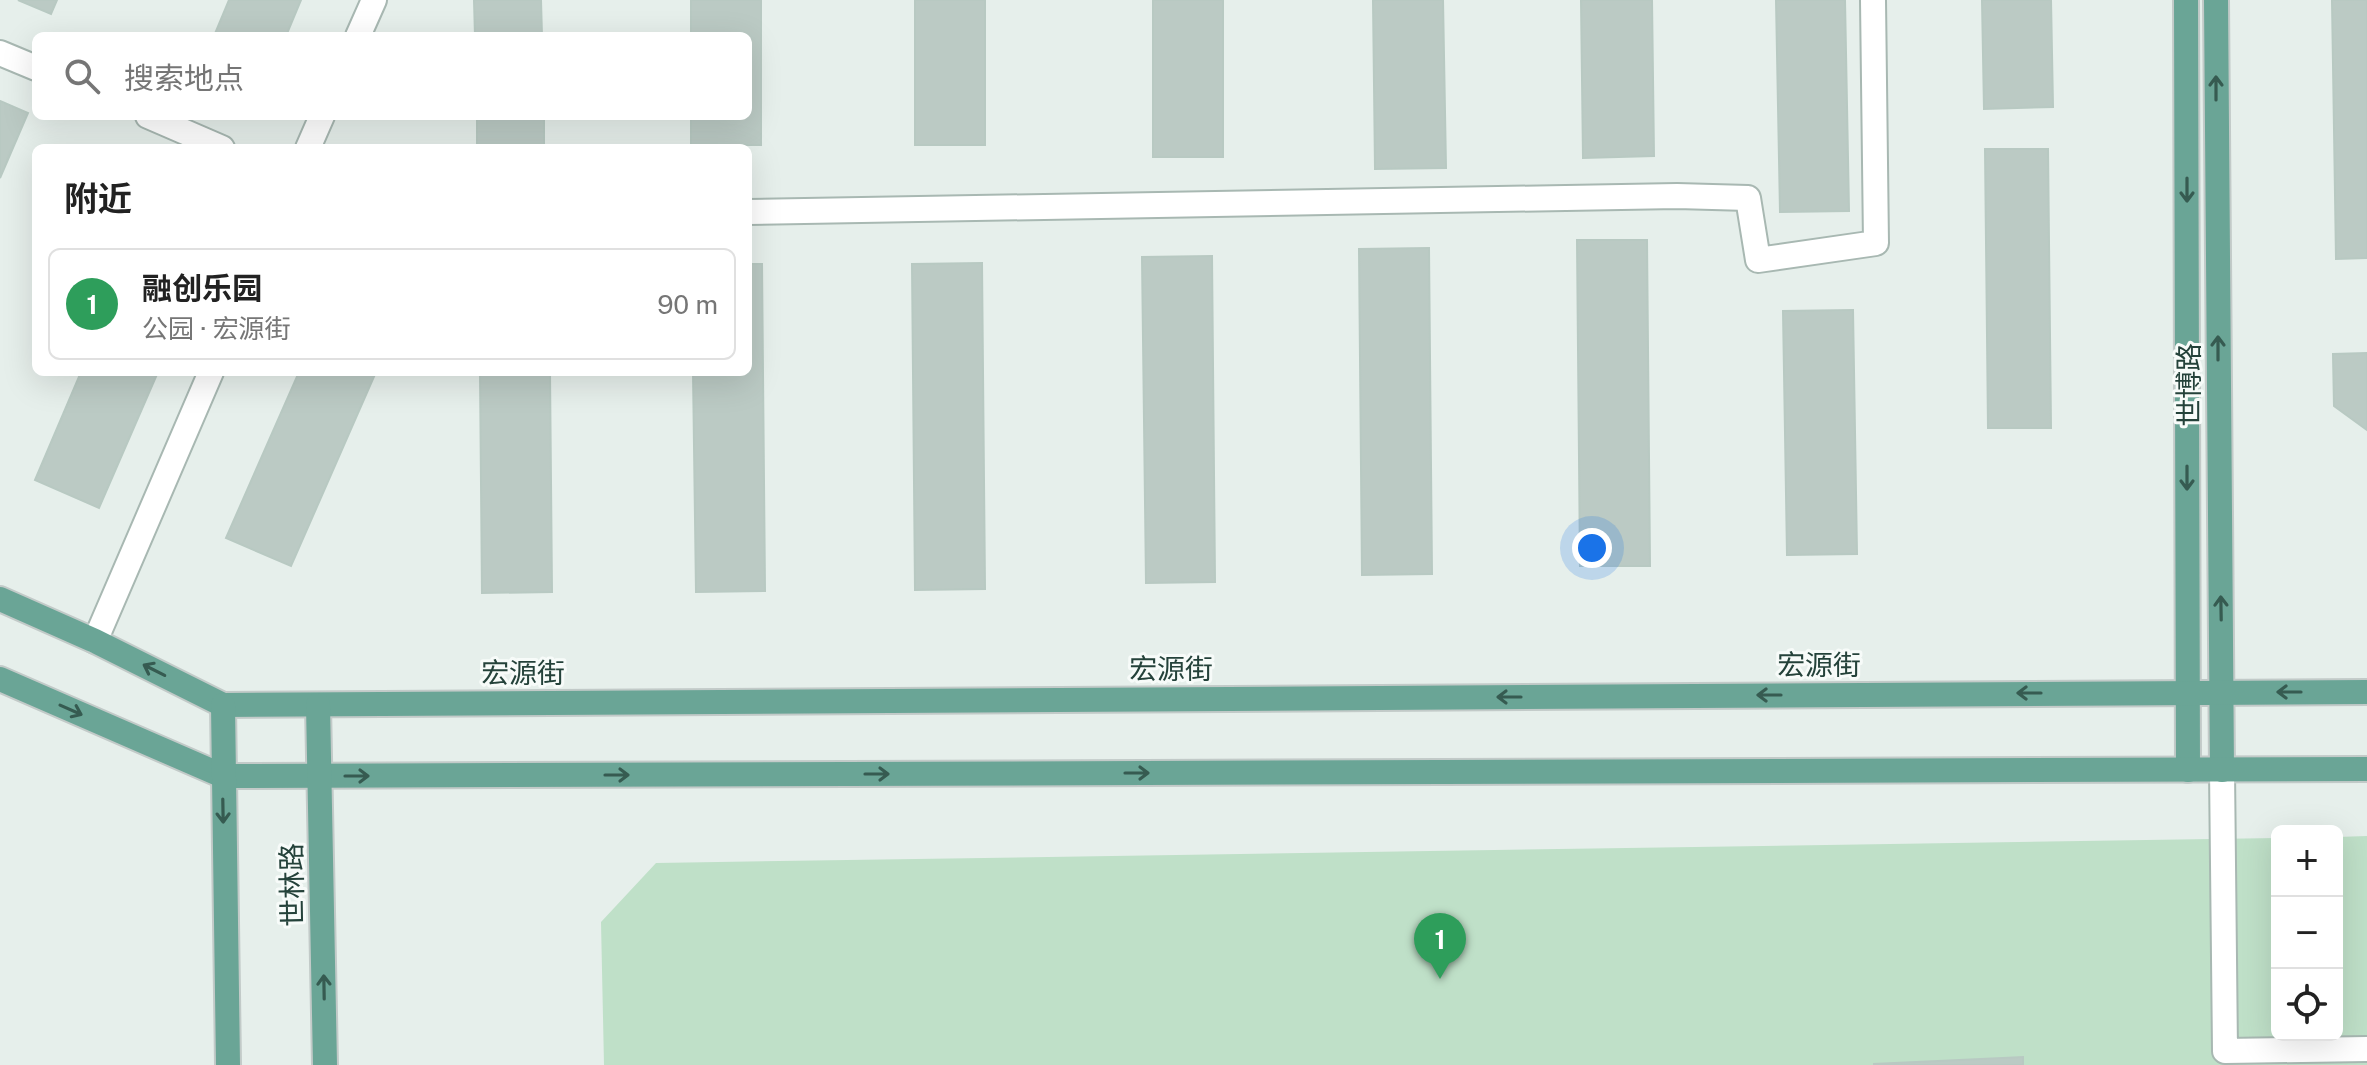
<!DOCTYPE html>
<html lang="zh">
<head>
<meta charset="utf-8">
<style>
  :root { --surface:#fff; --page:#f2f2f2; --text:#222; --muted:#767676; --line:#e0e0e0; --accent:#d93025 }
  body { margin:0; font-family:"Public Sans","Noto Sans SC",sans-serif; background:var(--page); color:var(--text) }
  .controls { position:absolute; right:24px; bottom:24px; display:grid; overflow:hidden; border-radius:12px; box-shadow:0 8px 32px #0002 }
  .controls button { width:72px; height:72px; display:grid; place-items:center; padding:0; border:0; border-bottom:2px solid var(--line); background:var(--surface); color:var(--text); font:40px sans-serif }
  .you { position:absolute; left:1592px; top:548px; width:28px; height:28px; margin:-20px; border:6px solid #fff; border-radius:50%; background:#1a73e8; box-shadow:0 0 0 12px #1a73e833 }
  .badge { display:grid; place-items:center; width:52px; height:52px; border-radius:50%; background:var(--accent); color:#fff; font-size:26px; font-weight:700 }
  .pin { position:absolute; translate:-50% -66px; filter:drop-shadow(0 2px 4px #0008) }
  .pin::after { content:''; position:absolute; top:42px; width:28px; height:24px; background:inherit; clip-path:polygon(0 0,100% 0,50% 100%) }
  .list { margin:0; padding:0; list-style:none }
  h2 { display:flex; justify-content:space-between; align-items:center; height:104px; margin:0; padding:0 32px; font-size:34px }
  h2 small { font-size:26px; font-weight:400; color:var(--muted) }
  .list li { display:grid; grid-template-columns:52px 1fr auto; gap:24px; align-items:center; box-sizing:border-box; height:112px; margin:0 16px 16px; padding:0 16px; border:2px solid var(--line); border-radius:12px }
  .list b { display:block; font-size:30px; white-space:nowrap }
  .list p { margin:0; font-size:26px; white-space:nowrap; color:var(--muted) }
  .list em { font-size:26px; font-style:normal; color:var(--muted) }
  .icon { flex:none; width:44px; height:44px; fill:none; stroke:currentColor; stroke-width:2; stroke-linecap:round; stroke-linejoin:round }
  .map { position:relative; flex:none; width:2367px; height:1065px; overflow:hidden }
  .search { position:absolute; background:var(--surface); box-shadow:0 8px 32px #0002; left:32px; top:32px; width:720px; height:88px; display:flex; align-items:center; gap:20px; box-sizing:border-box; padding:0 28px; border-radius:12px; color:var(--muted); font-size:30px }
  .panel { position:absolute; background:var(--surface); box-shadow:0 8px 32px #0002; left:32px; top:144px; width:720px; height:232px; border-radius:12px }
  .map>svg:first-child { display:block }
  .green { fill:#bfe0c8 }
  .building { fill:#bbcac4; stroke:#b8c9c2; stroke-width:2 }
  .lines { fill:none; stroke-linecap:round; stroke-linejoin:round }
  .minor-casing { stroke:#a8b8b2; stroke-width:28 }
  .major-casing { stroke:#c2cac8; stroke-width:28 }
  .minor { stroke:#fff; stroke-width:24 }
  .major { stroke:#6aa596; stroke-width:24 }
  .oneway { stroke:#365b51 }
  .labels { text-anchor:middle; stroke-width:6; stroke-linejoin:round; paint-order:stroke }
  .street-label { font-size:28px; fill:#24423a; stroke:#f7fbf9 }
</style>
</head>
<body>
<div class="map">
<svg width="2367" height="1065" viewBox="0 0 2367 1065">
  <rect width="100%" height="100%" fill="#e6efeb"/>
  <polygon class="green" points="2367,836 2367,1065 604,1065 601,922 656,863 2277,838 2277,1035 2337,1035 2337,837"/>
  <g class="building">
    <polygon points="18,0 57,0 51,14"/>
    <polygon points="229,0 301,0 286,36 214,36"/>
    <polygon points="474,0 541,0 542,36 475,36"/>
    <polygon points="691,0 761,0 761,145 691,145 691,116 748,116 748,36 691,36"/>
    <rect x="915" y="0" width="70" height="145"/>
    <rect x="1153" y="0" width="70" height="157"/>
    <polygon points="1373,0 1443,0 1446,168 1375,169"/>
    <polygon points="1581,0 1652,0 1654,156 1583,158"/>
    <polygon points="1776,0 1845,0 1849,211 1780,212"/>
    <polygon points="1982,0 2051,0 2053,107 1984,109"/>
    <polygon points="2332,0 2367,0 2367,258 2336,259"/>
    <polygon points="0,101 28,113 0,178"/>
    <rect x="477" y="116" width="67" height="32"/>
    <polygon points="1985,149 2048,149 2051,428 1988,428"/>
    <polygon points="1577,240 1647,240 1650,566 1580,566"/>
    <polygon points="1429,248 1432,574 1362,575 1359,249"/>
    <polygon points="1212,256 1215,582 1146,583 1142,257"/>
    <polygon points="982,263 985,589 915,590 912,264"/>
    <polygon points="748,264 762,264 765,591 696,592 693,372 748,372"/>
    <polygon points="1853,310 1857,554 1787,555 1783,311"/>
    <polygon points="2367,353 2367,430 2334,406 2333,354"/>
    <polygon points="81,372 158,372 99,508 35,480"/>
    <polygon points="299,372 376,372 291,566 226,538"/>
    <polygon points="480,372 550,372 552,592 482,593"/>
    <polygon points="2023,1057 2023,1065 1874,1065 1874,1064"/>
  </g>
  <g class="lines">
    <defs>
      <g id="minor">
        <polyline points="358,36 374,0"/>
        <polyline points="0,53 36,68"/>
        <polyline points="148,116 222,148"/>
        <polyline points="308,148 322,116"/>
        <polyline points="748,212 1677,196 1748,198 1758,260 1876,243 1873,0"/>
        <polyline points="95,641 211,372"/>
        <polyline points="2222,770 2225,1051 2367,1049"/>
      </g>
      <g id="major">
        <polyline points="2186,0 2188,770"/>
        <polyline points="2216,0 2222,770"/>
        <polyline points="0,599 95,641 223,705 2367,692"/>
        <polyline points="0,679 223,776 2367,769"/>
        <polyline points="223,705 228,1065"/>
        <polyline points="318,705 325,1065"/>
      </g>
    </defs>
    <use href="#minor" class="minor-casing"/>
    <use href="#major" class="major-casing"/>
    <use href="#minor" class="minor"/>
    <use href="#major" class="major"/>
  </g>
  <defs><path id="oneway-shaft" d="M-6 0H5M1.5-3L5.5 0L1.5 3" fill="none" stroke-width="1.6" stroke-linecap="round" stroke-linejoin="round" transform="scale(2)"/></defs>
  <g class="oneway">
    <use href="#oneway-shaft" transform="translate(2216 88) rotate(-90)"/>
    <use href="#oneway-shaft" transform="translate(2187 190) rotate(90)"/>
    <use href="#oneway-shaft" transform="translate(2218 348) rotate(-90)"/>
    <use href="#oneway-shaft" transform="translate(2187 478) rotate(90)"/>
    <use href="#oneway-shaft" transform="translate(2221 608) rotate(-91)"/>
    <use href="#oneway-shaft" transform="translate(154 670) rotate(-153)"/>
    <use href="#oneway-shaft" transform="translate(2289 692) rotate(180)"/>
    <use href="#oneway-shaft" transform="translate(2029 693) rotate(180)"/>
    <use href="#oneway-shaft" transform="translate(1769 695) rotate(180)"/>
    <use href="#oneway-shaft" transform="translate(1509 697) rotate(180)"/>
    <use href="#oneway-shaft" transform="translate(71 710) rotate(24)"/>
    <use href="#oneway-shaft" transform="translate(1137 773)"/>
    <use href="#oneway-shaft" transform="translate(877 774)"/>
    <use href="#oneway-shaft" transform="translate(617 775)"/>
    <use href="#oneway-shaft" transform="translate(357 776)"/>
    <use href="#oneway-shaft" transform="translate(223 811) rotate(89)"/>
    <use href="#oneway-shaft" transform="translate(324 987) rotate(-91)"/>
  </g>
  <g class="labels">
    <g class="street-label">
      <text transform="translate(2189 385) rotate(-90)" y="10">世博路</text>
      <text x="1819" y="675">宏源街</text>
      <text x="1171" y="679">宏源街</text>
      <text x="523" y="683">宏源街</text>
      <text transform="translate(292 885) rotate(-91)" y="10">世林路</text>
    </g>
  </g>
</svg>
<div class="controls">
<button>+</button>
<button>−</button>
<button><svg class="icon" aria-label="locate" viewBox="0 0 24 24"><circle cx="12" cy="12" r="6"/><path d="M12 2v4M12 18v4M2 12h4M18 12h4"/></svg></button>
</div>
<div class="you"></div>
<div class="pin badge" style="left:1440px;top:979px;background:#2e9e5b">1</div>
<div class="search"><svg class="icon" aria-label="search" viewBox="0 0 24 24"><circle cx="10" cy="10" r="6"/><path d="M15 15l6 6"/></svg>搜索地点</div>
<section class="panel">
<h2>附近<small></small></h2>
<ul class="list">
<li><span class="badge" style="background:#2e9e5b">1</span><div><b>融创乐园</b><p>公园 · 宏源街</p></div><em>90 m</em></li>
</ul>
</section>
</div>
</body>
</html>
